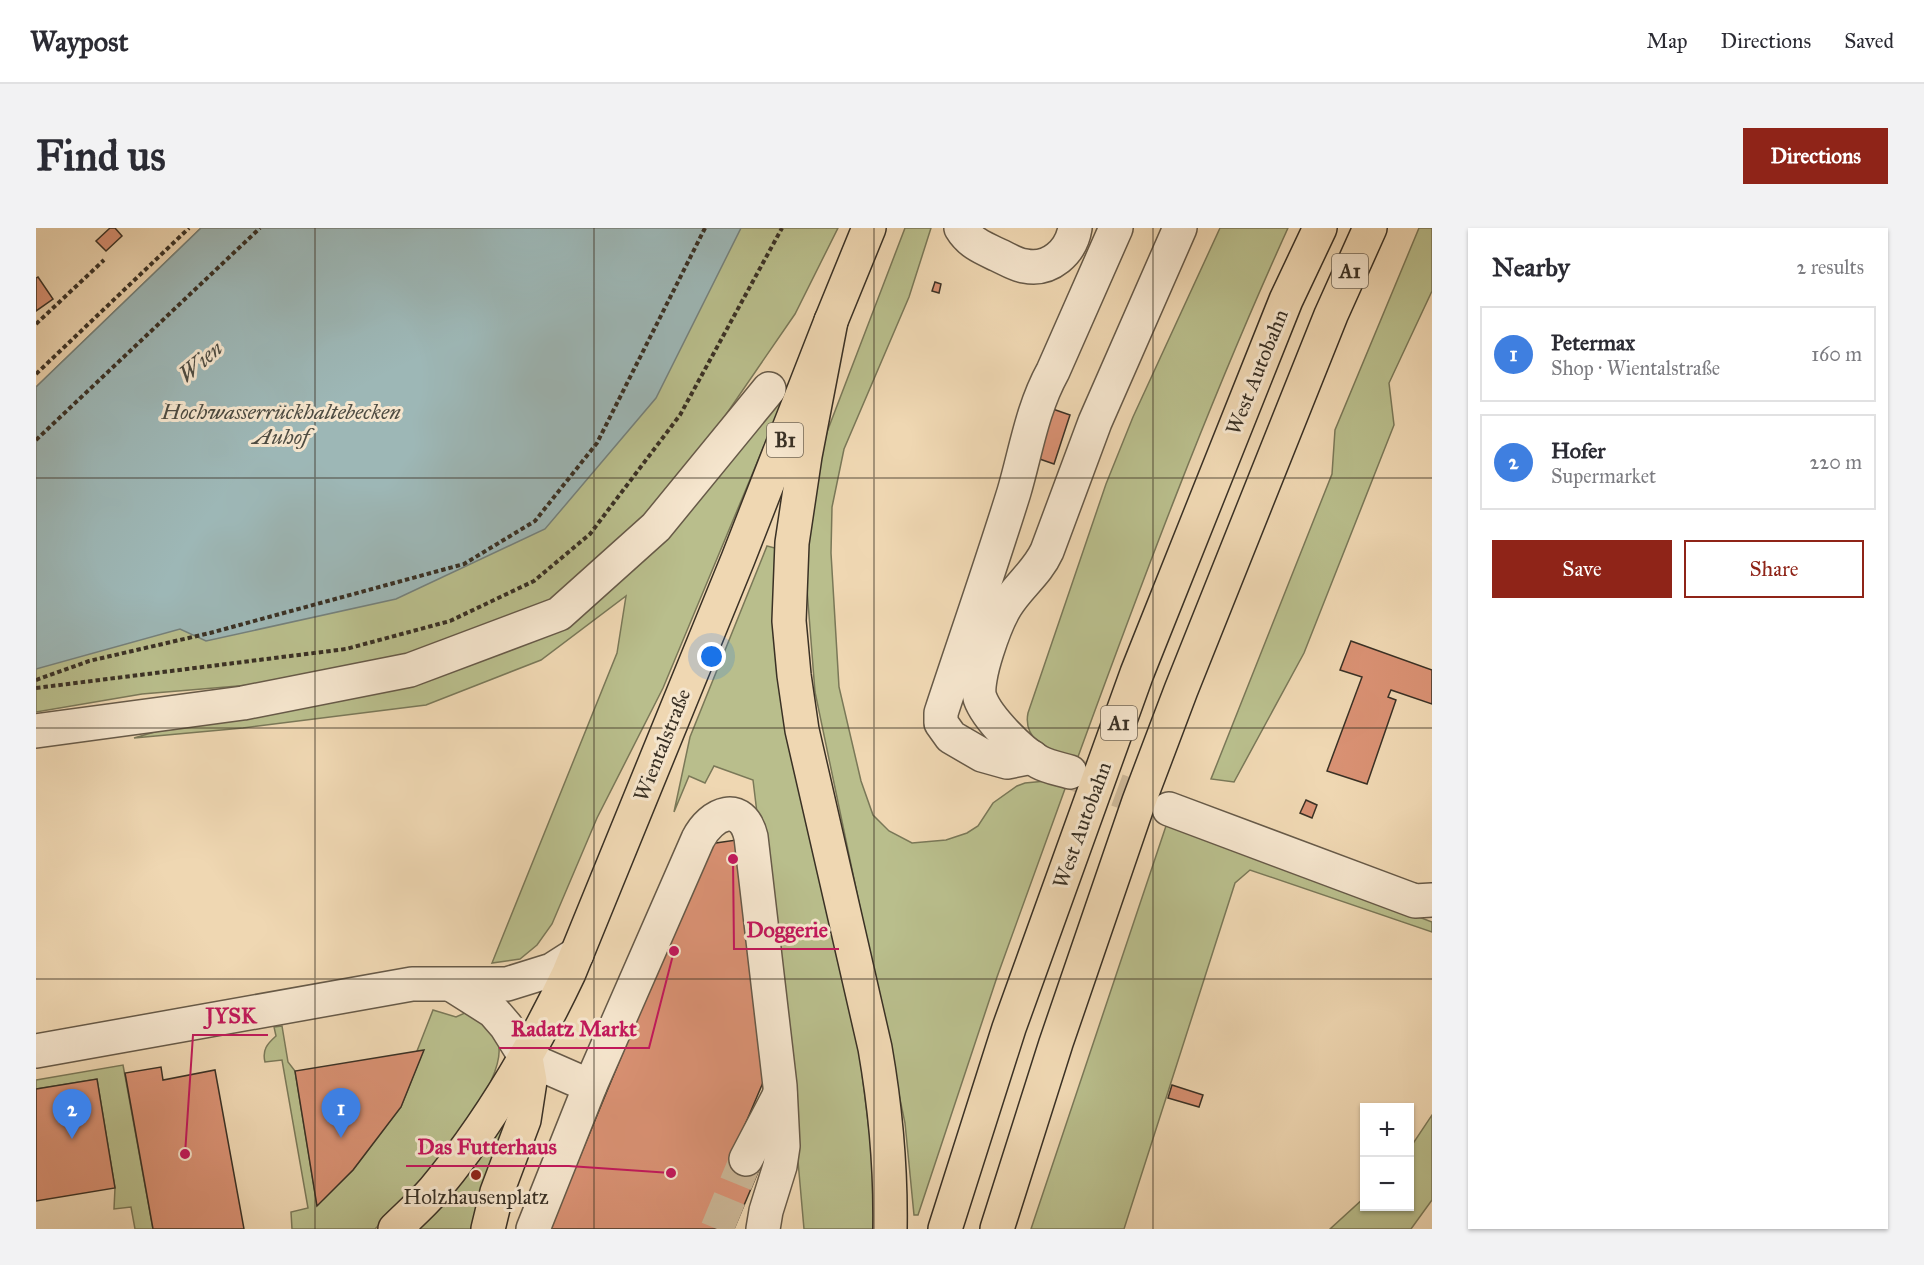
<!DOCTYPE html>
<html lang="en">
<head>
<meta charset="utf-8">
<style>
  :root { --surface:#fff; --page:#f2f2f3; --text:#2b2b33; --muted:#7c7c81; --line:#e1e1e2; --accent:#8f2418 }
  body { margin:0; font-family:"IM FELL Great Primer",serif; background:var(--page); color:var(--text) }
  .controls { position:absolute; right:18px; bottom:18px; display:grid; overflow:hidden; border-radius:0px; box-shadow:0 2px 4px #0004 }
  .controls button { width:54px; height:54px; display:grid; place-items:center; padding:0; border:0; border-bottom:2px solid var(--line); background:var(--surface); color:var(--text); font:30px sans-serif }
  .you { position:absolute; left:676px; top:429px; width:21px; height:21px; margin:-15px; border:4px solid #fff; border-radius:50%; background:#1a73e8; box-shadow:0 0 0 9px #1a73e833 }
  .badge { display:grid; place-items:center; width:39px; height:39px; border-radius:50%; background:var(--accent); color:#fff; font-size:20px; font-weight:700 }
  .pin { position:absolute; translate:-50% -50px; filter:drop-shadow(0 2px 3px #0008) }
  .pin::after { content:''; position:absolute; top:32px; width:21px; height:18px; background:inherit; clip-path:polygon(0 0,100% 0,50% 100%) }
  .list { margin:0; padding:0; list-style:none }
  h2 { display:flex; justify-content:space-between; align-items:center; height:78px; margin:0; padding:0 24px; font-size:26px }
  h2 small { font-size:20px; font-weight:400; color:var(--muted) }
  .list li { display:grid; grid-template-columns:39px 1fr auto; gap:18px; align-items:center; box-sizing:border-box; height:96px; margin:0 12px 12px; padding:0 12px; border:2px solid var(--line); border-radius:0px }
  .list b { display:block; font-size:22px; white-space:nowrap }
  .list p { margin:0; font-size:20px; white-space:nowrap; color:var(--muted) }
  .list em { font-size:20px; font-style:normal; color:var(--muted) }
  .actions { display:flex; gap:12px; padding:18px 24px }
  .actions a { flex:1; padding:14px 0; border:2px solid var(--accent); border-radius:0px; text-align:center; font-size:21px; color:var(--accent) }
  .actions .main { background:var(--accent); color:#fff }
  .map { position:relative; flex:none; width:1396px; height:1001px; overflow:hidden; border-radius:0px }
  header { display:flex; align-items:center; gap:36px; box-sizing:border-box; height:84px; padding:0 30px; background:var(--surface); border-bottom:2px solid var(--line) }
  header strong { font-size:28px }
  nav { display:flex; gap:33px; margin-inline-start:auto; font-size:21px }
  .intro { display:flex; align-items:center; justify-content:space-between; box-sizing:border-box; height:144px; padding:0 36px }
  h1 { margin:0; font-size:42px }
  .button { padding:15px 27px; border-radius:0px; background:var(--accent); color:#fff; font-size:21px; font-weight:700 }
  main { display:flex; gap:36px; padding:0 36px }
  aside { flex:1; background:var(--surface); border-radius:0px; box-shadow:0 2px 4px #0004 }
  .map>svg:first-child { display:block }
  .green { fill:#b9be8c; stroke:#7a7858; stroke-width:1.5 }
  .water { fill:#9db7b6; stroke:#75817c; stroke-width:1.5 }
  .building { fill:#d99173; stroke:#3a3125; stroke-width:1.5 }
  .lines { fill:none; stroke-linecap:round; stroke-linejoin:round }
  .minor-tunnel { stroke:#cbb696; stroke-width:33; stroke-dasharray:33 16; stroke-linecap:butt }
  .minor-casing { stroke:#675a48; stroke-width:36 }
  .major-casing { stroke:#3a3125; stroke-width:36 }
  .highway-casing { stroke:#3a3125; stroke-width:36 }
  .path { stroke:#3a3125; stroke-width:4; stroke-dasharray:4.5 3; stroke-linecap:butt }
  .minor { stroke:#f5e5cd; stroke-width:33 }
  .major { stroke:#efd7b2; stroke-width:33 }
  .highway { stroke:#efd7b2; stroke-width:33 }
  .grid { fill:none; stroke:#3a3125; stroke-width:1.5; stroke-opacity:0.55 }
  .poi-dot { fill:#8f2418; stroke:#f5e5cd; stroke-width:2 }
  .labels { text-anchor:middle; stroke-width:6; stroke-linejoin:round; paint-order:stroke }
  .shield { fill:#f5e5cd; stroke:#726757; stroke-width:1.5 }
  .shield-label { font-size:20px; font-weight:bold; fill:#3a3125 }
  .street-label { font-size:21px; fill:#3a3125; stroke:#f5e5cd }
  .poi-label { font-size:21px; fill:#3a3125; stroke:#f5e5cd }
  .water-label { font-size:22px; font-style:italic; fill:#4e4c42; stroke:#f5e5cd }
  .leader { fill:none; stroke:#c2185b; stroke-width:2 }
  .callout-dot { fill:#c2185b; stroke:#f5e5cd; stroke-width:2 }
  .callout-label { font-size:22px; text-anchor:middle; font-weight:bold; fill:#c2185b; stroke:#f5e5cd; stroke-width:6; stroke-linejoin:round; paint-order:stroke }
</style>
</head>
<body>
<header>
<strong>Waypost</strong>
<nav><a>Map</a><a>Directions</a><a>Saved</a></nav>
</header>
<div class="intro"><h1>Find us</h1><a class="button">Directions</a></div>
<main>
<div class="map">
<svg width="1396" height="1001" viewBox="0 0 1396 1001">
  <rect width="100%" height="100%" fill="#efd7b2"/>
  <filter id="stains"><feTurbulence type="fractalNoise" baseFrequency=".00333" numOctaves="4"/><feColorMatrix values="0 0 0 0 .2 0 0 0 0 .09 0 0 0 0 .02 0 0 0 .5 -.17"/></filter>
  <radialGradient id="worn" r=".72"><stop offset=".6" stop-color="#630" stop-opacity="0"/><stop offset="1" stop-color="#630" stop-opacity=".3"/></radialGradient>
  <g class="green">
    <polygon points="165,0 802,0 759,86 669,217 726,193 756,151 627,460 561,590 516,696 501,717 484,731 456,735 581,425 590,368 505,432 390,477 207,500 98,510 187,484 238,455 106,466 0,484 0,159"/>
    <polygon points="869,0 895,0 873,69 808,221 796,279 795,325 803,459 825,553 837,587 853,603 876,615 910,612 931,605 942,598 957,575 981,558 989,555 1010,553 1030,558 961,749 882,987 878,987 869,895 779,464 768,323 777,258 791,204"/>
    <path d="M 1184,0 L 1252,0 C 1172,176 1105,356 1039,537 C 1018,525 986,514 992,485 L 1070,256 L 1097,189 Z"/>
    <polygon points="1383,0 1396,0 1396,63 1353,155 1358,197 1268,425 1198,554 1175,551 1296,246 1299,202"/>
    <polygon points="731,318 739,320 737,394 749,501 823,821 835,918 839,1001 768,1001 759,899 717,552 678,538 669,555 653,548 638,584 654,509"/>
    <polygon points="1132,592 1396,694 1396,704 1214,642 1199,655 1088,1001 995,1001"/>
    <path d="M 397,782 L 420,789 L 431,784 C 448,792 456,796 462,815 C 473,850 399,939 376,965 C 365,978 351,989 339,1001 L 256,1001 L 255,984 L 272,980 L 246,832 L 229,834 C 226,822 231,816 240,808 L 238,799 L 246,798 L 252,834 L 259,843 L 281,977 L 317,942 L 365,879 L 387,823 L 381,823 Z"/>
    <polygon points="87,837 117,1001 99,1001 95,979 78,981 79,960 61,851 0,861 0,852"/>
    <polygon points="473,887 438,1001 378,1001"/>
    <polygon points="1396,887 1396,972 1375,1001 1294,1001 1328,970 1328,978 1374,978 1374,920"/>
  </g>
  <polygon class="water" points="165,0 705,0 620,170 509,301 360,371 170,413 144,401 0,441 0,159"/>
  <g class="building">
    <polygon points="74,0 79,0 86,8 70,23 60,13"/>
    <polygon points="2,49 17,71 0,83 0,50"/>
    <polygon points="899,54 905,56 903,65 896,63"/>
    <polygon points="1011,179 1034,187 1018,236 995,228"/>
    <polygon points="1315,413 1396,442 1396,476 1355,462 1352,469 1360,472 1331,556 1291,543 1326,449 1304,442"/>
    <polygon points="1270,572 1281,577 1276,590 1264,585"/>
    <polygon points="707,611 734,838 697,925 725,937 698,1001 514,1001 673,616"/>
    <polygon points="388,822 365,879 317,942 281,978 259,843"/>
    <polygon points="125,839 127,852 179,842 208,1001 117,1001 89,845"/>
    <polygon points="61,851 79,960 0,973 0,861"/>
    <polygon points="1136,857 1167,867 1163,879 1132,870"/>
  </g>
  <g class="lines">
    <g class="minor-tunnel">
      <polyline points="1035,545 1130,580"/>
      <polyline points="681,1001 710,931"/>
    </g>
    <defs>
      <g id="minor">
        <path d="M 925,0 C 934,15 947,20 962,27 C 971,31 980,37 989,38 C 1014,43 1035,24 1039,0"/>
        <polyline points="0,503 207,475 374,442 523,386 620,299 733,161"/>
        <path d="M 996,529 L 971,534 L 946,527 L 915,509 L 905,495 L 905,485 C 929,412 955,338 978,264 C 990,223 996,181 1017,143 L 1080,0"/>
        <path d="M 1034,544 C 1024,541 1012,539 1003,534 C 985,524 951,490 944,470 C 938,452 960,394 970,378 C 982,358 1001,345 1011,323 L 1059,194 L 1144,0"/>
        <polyline points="1133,581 1379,673 1396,672"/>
        <polyline points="416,757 457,783 470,798 490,830 554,858"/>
        <polyline points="0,823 376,756 471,756 516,742 541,726"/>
        <polyline points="710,931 744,866"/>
        <path d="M 497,1001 L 554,858 L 662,611 C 675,585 706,572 715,609 L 744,858 L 747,918 L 744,938 L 730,983 L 727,1001"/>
      </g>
      <g id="major">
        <path d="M 359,1001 C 372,988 386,976 398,962 C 453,896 496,823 533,745 L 702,331 L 795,93 L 833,0"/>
        <polyline points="452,1001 461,964 488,892 494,853 490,830"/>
      </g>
      <g id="highway">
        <path d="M 795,93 L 769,228 L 756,315 L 753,393 L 758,447 L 766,502 L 839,820 C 850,883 855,937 854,1001"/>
        <polyline points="909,1001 973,800 1101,445 1250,72 1284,0"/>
        <polyline points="961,1001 1020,815 1103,573 1145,462 1295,87 1334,0"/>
      </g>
    </defs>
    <use href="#minor" class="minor-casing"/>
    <use href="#major" class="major-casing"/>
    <use href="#highway" class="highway-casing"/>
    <g class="path">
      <polyline points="0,96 68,32"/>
      <polyline points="0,146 153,0"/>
      <polyline points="0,212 224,0"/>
      <polyline points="0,452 53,433 174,405 428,336 499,293 561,215 669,0"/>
      <polyline points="0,460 310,421 414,393 498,353 554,306 644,187 746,0"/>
    </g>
    <use href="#minor" class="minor"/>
    <use href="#major" class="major"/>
    <use href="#highway" class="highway"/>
  </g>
  <path class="grid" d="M 279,0 L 279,1001M 558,0 L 558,1001M 838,0 L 838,1001M 1117,0 L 1117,1001M 0,250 L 1396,250M 0,500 L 1396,500M 0,751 L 1396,751"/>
  <circle class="poi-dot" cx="440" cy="947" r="6"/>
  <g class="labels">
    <g class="shield">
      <rect x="1296" y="26" width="36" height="34" rx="4.5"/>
      <rect x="731" y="195" width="36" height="34" rx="4.5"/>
      <rect x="1065" y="478" width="36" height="34" rx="4.5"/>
    </g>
    <g class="shield-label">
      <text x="1314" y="50">A1</text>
      <text x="749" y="219">B1</text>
      <text x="1083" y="502">A1</text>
    </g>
    <g class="street-label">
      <text transform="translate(1221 144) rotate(-68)" y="7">West Autobahn</text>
      <text transform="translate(626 517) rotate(-68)" y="7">Wientalstraße</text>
      <text transform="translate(1046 597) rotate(-70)" y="7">West Autobahn</text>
    </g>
    <g class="poi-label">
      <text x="440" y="976">Holzhausenplatz</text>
    </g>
    <g class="water-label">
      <text transform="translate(164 133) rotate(-41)" y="8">Wien</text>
      <text x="245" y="191">Hochwasserrückhaltebecken<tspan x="245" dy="25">Auhof</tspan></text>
    </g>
  </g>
  <path class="leader" d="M697 631L698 721H803M149 926L157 807H232M638 723L613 820H463M635 945L533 938H370"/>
  <g class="callout-dot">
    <circle cx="697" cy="631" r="6"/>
    <circle cx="149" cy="926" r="6"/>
    <circle cx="638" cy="723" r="6"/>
    <circle cx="635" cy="945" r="6"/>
  </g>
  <g class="callout-label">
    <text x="751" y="709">Doggerie</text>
    <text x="195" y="795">JYSK</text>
    <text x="538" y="808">Radatz Markt</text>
    <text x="451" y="926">Das Futterhaus</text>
  </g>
  <rect width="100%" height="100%" filter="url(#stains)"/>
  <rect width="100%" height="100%" fill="url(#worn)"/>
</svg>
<div class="controls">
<button>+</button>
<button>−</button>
</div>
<div class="you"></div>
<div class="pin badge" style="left:305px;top:910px;background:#3f7fe0">1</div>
<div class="pin badge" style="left:36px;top:911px;background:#3f7fe0">2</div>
</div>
<aside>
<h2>Nearby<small>2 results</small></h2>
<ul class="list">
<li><span class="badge" style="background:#3f7fe0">1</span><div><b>Petermax</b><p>Shop · Wientalstraße</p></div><em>160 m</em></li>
<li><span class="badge" style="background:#3f7fe0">2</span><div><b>Hofer</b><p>Supermarket</p></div><em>220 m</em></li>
</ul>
<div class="actions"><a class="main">Save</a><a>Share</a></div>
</aside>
</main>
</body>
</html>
